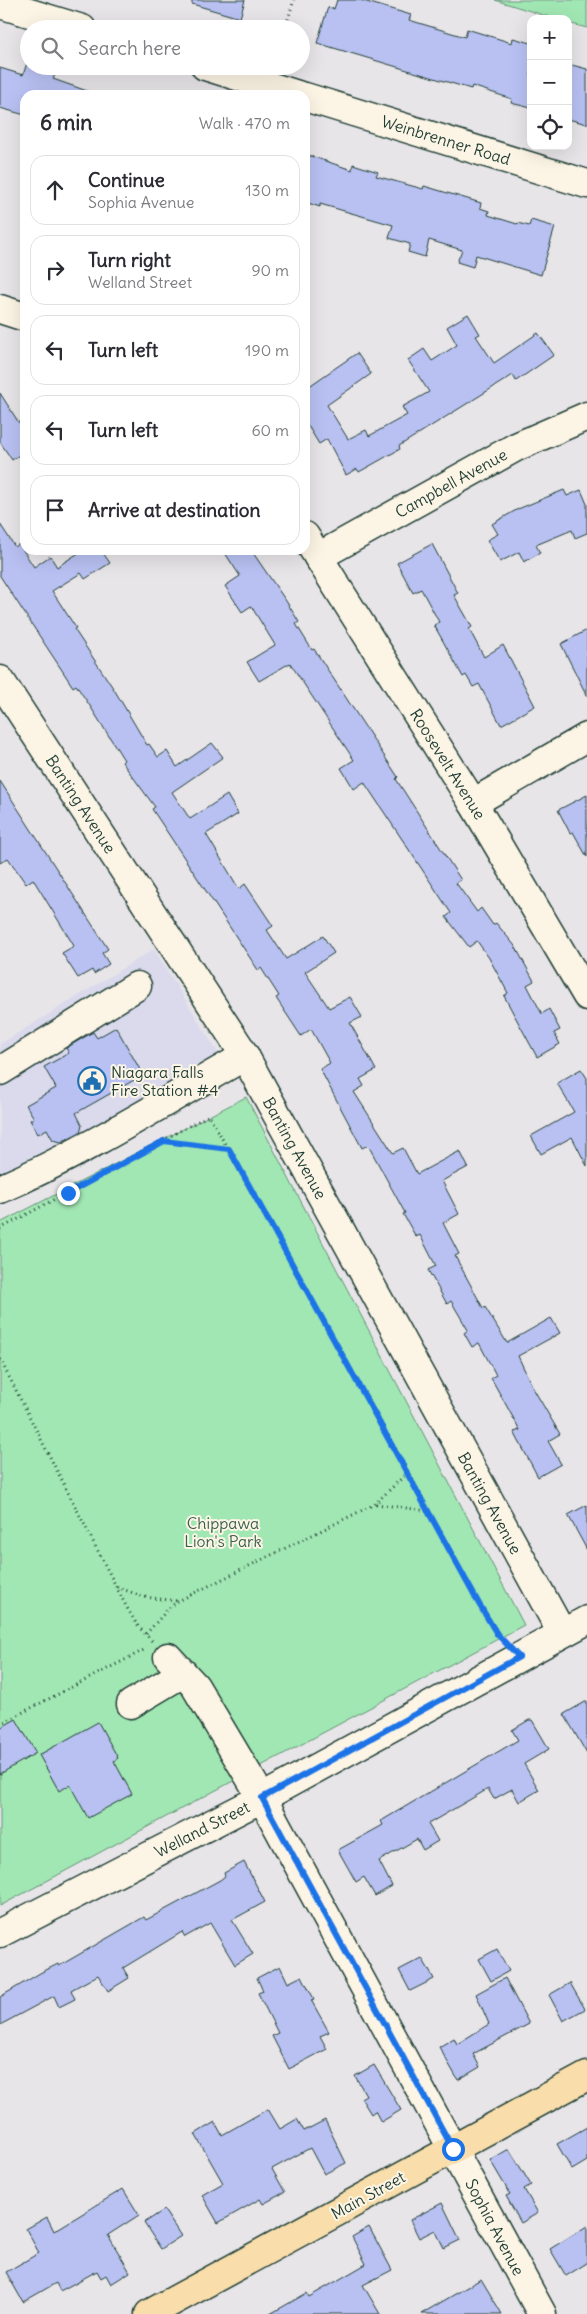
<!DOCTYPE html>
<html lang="en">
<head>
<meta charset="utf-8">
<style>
  :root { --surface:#fff; --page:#f7f7f7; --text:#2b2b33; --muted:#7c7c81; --line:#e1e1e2 }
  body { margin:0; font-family:Delius,sans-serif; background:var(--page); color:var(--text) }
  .controls { position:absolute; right:15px; top:15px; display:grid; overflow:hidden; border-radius:10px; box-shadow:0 5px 20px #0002 }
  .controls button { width:45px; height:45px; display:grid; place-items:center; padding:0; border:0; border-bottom:1px solid var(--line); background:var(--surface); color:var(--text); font:25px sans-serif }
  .stop { position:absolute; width:15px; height:15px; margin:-11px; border:4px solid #1a73e8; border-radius:50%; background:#fff }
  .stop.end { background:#1a73e8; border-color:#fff; box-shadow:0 1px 5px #0008 }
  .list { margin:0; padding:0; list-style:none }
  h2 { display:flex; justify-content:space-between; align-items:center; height:65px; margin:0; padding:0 20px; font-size:21px }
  h2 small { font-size:16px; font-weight:400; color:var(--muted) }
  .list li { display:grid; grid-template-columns:32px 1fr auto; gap:15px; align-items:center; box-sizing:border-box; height:70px; margin:0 10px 10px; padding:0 10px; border:1px solid var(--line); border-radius:15px }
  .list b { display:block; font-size:19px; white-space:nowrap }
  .list p { margin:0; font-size:16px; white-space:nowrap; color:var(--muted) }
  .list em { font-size:16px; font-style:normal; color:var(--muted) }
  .icon { flex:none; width:28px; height:28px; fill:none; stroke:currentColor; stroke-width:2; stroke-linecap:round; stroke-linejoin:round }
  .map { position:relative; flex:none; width:587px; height:2314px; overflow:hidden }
  .search { position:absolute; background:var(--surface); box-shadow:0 5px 20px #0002; left:20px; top:20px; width:290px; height:55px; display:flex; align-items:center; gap:12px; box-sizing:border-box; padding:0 18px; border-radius:28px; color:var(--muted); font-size:19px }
  .panel { position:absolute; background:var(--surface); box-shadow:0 5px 20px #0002; left:20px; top:90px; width:290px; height:465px; border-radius:15px }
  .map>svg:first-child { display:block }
  .built { fill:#dadaec }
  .green { fill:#a1e7b3; stroke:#609274 }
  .building { fill:#b8c1f2; stroke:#1f3d34 }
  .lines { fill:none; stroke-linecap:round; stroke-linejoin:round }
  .minor-casing { stroke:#1f3d34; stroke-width:31 }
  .major-casing { stroke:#1f3d34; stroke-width:31 }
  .path { stroke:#1f3d34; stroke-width:3; stroke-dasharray:1 4; stroke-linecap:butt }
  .minor { stroke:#fcf5e5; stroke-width:28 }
  .major { stroke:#f9deab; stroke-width:28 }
  .route { stroke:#1a73e8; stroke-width:6 }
  .labels { text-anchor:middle; stroke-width:4; stroke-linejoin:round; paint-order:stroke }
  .street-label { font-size:16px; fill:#1f3d34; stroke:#fcf5e5 }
  .poi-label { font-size:16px; fill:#1f3d34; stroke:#fcf5e5; text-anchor:start }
  .park-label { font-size:16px; fill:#395f4d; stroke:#fcf5e5 }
</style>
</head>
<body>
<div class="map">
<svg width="587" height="2314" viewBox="0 0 587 2314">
  <rect width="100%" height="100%" fill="#e8e5e9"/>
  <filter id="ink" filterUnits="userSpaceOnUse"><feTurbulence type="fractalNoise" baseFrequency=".02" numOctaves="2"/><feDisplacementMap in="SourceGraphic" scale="10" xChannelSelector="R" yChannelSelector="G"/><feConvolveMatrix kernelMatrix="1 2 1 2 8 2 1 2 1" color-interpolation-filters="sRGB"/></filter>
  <g filter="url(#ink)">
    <polygon class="built" points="154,949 232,1075 0,1203 0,1044"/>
    <g class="green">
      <polygon points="495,0 587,0 587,28 568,23 568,19 556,19"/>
      <polygon points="246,1097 524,1625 0,1906 0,1223"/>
    </g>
    <g class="building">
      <polygon points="192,0 245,0 240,18 192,4"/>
      <polygon points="337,0 360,0 411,15 409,20 465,37 467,29 512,43 513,38 531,43 531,108 511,103 512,99 472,86 471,89 317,43 328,7 334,9"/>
      <polygon points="27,63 29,66 49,70 48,73 55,75 53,79 90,92 90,95 25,95 25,115 0,108 0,68 23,75"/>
      <polygon points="568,64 587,69 587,124 568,119"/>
      <polygon points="305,154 352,170 353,164 378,172 376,176 423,189 424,186 481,203 480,208 489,211 488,215 517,224 518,223 529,226 531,220 555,227 541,275 476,255 473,267 457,262 462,250 429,240 425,257 408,252 410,244 389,238 393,225 320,204 320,207 305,202"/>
      <polygon points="468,314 480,334 476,336 494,363 538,333 554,355 516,381 513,375 399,446 400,449 359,472 357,469 346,475 327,439 319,444 305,421 305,389 357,353 371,374 327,405 348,439 366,430 369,436 407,415 402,407 429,392 408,360 424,349 432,361 457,345 447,327"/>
      <polygon points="0,393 19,423 25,418 25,451 12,460 0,442"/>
      <polygon points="564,490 567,496 581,490 587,504 587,533 575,538 572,530 536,545 540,553 524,562 519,552 500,562 487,540 498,534 492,524 518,509"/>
      <polygon points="0,524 15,547 19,544 34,567 50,556 57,567 83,550 101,550 110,563 85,579 81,573 52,591 76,628 74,629 115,691 147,745 149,744 158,757 167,751 177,767 212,743 223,757 172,792 190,819 227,795 238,814 206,834 239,889 245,884 273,926 267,930 286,959 323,936 334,953 305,972 329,1008 350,997 362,1017 350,1023 376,1070 360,1079 364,1086 354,1092 393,1153 403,1148 417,1174 460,1151 468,1167 442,1181 459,1214 443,1223 459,1254 455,1256 483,1308 485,1307 507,1343 551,1318 560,1333 518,1356 533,1388 560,1434 548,1441 561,1464 538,1477 514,1432 520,1430 491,1378 496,1375 479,1343 472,1347 464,1333 468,1330 451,1301 447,1304 428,1270 436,1266 420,1235 416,1237 403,1214 405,1213 368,1145 362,1148 320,1069 330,1063 311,1029 301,1036 276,998 279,996 261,968 258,970 152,809 155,807 122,762 124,760 90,706 76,685 73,687 0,576"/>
      <polygon points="432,544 458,593 454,595 472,627 469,629 484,657 503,645 535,706 501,725 479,684 473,687 466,675 463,677 434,625 439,622 421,589 413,593 397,563"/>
      <polygon points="223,550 251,550 286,601 299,622 296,624 312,650 314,649 398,777 396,779 461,880 456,883 477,912 481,908 493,925 496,923 515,946 534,981 527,985 542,1014 549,1009 560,1030 554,1033 560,1044 537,1057 504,996 508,993 489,958 477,941 469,947 446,917 451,913 364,782 354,789 341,768 354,760 290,663 259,681 247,662 275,645 251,606 242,612 225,586 240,576"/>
      <polygon points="587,630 587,696 561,644"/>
      <polygon points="0,781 108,949 102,953 109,964 94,974 92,970 78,978 62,953 74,946 33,879 26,884 8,858 0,863"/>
      <polygon points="587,795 587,857 573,832 570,833 558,810"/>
      <polygon points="116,1027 143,1075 76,1113 82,1125 80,1132 61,1142 53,1140 47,1129 38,1134 30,1120 34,1118 26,1105 56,1088 44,1067 69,1053 66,1048 93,1032 97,1038"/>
      <polygon points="581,1069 587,1078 587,1166 572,1137 541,1154 531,1136 574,1112 557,1083"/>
      <polygon points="587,1505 587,1550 568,1515"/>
      <polygon points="587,1701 587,1754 564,1714"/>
      <polygon points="16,1719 36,1753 0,1774 0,1728"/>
      <polygon points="529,1720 532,1720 549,1749 524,1764 539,1790 519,1802 512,1789 494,1799 488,1789 428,1824 438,1841 423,1850 417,1839 379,1861 392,1886 375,1896 364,1877 356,1882 338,1850 383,1825 381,1821 518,1740 512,1730"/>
      <polygon points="98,1722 118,1758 114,1761 132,1794 88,1818 70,1785 59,1791 39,1755"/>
      <polygon points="244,1862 265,1902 232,1920 253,1954 235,1965 210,1923 185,1937 182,1932 123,1968 129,1978 108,1991 98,1975 71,1990 75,1999 59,2007 54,1996 0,2025 0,1997 40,1973 58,1964 59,1966 144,1917 146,1920 220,1880 225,1876 224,1873"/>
      <polygon points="497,1949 509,1971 491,1981 479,1959"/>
      <polygon points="422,1958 434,1979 410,1991 399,1970"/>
      <polygon points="280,1966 288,1983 302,1976 314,1999 311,2000 329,2032 320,2036 327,2049 289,2069 272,2036 278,2033 258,1993 263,1991 257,1978"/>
      <polygon points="505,1978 529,2024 473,2054 480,2067 458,2080 439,2047 454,2038 457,2044 489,2024 476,1994"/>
      <polygon points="570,1983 585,2009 563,2021 549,1995"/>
      <polygon points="374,2065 401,2110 381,2122 375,2111 371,2114 361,2098 366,2095 355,2076"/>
      <polygon points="268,2109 280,2129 297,2119 304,2131 325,2120 346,2163 324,2174 310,2148 272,2169 285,2192 263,2204 260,2199 218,2223 202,2195 223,2183 195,2134 215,2122 222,2135"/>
      <polygon points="587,2127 587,2161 572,2170 557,2144"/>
      <polygon points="509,2149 531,2185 524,2189 538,2213 521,2223 506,2196 510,2194 490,2160"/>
      <polygon points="123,2189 139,2215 108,2235 130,2272 111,2284 106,2275 101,2278 97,2271 60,2291 56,2283 23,2302 6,2272 39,2253 26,2229 47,2217 54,2231"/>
      <polygon points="442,2203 460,2240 444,2248 435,2230 419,2238 410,2220"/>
      <polygon points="164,2210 181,2236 161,2249 144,2223"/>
      <polygon points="587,2226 587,2263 566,2276 550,2249"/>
      <polygon points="369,2227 392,2270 363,2285 380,2314 270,2314 307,2293 309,2297 366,2264 352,2237"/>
      <polygon points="481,2279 502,2314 421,2314"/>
    </g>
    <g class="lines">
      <defs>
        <g id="minor">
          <polyline points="0,4 82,29"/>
          <polyline points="205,66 298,95"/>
          <polyline points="305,97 587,184"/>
          <polyline points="0,309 25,317"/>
          <polyline points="305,536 473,803 587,996"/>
          <polyline points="318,557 516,447 587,416"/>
          <polyline points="0,680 242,1051 562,1633"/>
          <polyline points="473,803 587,737"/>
          <polyline points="0,1071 137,986"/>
          <path d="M 0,1189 C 85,1152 164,1102 245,1056"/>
          <polyline points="168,1657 195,1686 262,1798 542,2314"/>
          <polyline points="131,1704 183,1673"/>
          <polyline points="0,1933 262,1798 587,1620"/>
        </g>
        <polyline id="major" points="149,2314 587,2076"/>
      </defs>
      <use href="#minor" class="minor-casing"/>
      <use href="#major" class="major-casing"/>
      <g class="path">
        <polyline points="285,29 294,0"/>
        <polyline points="165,1141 228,1149"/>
        <polyline points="0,1229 209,1115 408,1472 479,1604 502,1640"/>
        <polyline points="0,1359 126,1606 137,1625 152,1641"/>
        <polyline points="376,1504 429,1511"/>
        <polyline points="117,1587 144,1597 178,1601"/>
        <polyline points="146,1634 169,1608 178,1601 375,1504 408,1472"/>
        <polyline points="0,1724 146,1649"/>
      </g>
      <use href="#minor" class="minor"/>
      <use href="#major" class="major"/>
    </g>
  </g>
  <g class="lines" filter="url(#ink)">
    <polyline class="route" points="68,1193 164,1141 229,1149 479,1604 497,1634 519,1657 262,1798 453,2149"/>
  </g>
  <defs>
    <symbol id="civic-ring" viewBox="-11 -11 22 22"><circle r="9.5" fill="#fcf5e5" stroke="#1f6fb2" stroke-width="1.5"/><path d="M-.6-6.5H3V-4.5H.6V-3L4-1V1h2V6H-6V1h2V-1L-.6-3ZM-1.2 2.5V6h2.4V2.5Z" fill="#1f6fb2"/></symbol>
  </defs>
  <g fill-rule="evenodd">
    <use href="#civic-ring" x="76" y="1065" width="32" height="32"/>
  </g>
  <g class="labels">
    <g class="street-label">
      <text transform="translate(446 140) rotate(17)" y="6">Weinbrenner Road</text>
      <text transform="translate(451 483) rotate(-29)" y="6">Campbell Avenue</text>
      <text transform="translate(448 764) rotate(58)" y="6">Roosevelt Avenue</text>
      <text transform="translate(81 804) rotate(57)" y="6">Banting Avenue</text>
      <text transform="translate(295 1148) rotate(61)" y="6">Banting Avenue</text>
      <text transform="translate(490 1503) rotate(61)" y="6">Banting Avenue</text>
      <text transform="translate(202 1829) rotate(-27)" y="6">Welland Street</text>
      <text transform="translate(368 2195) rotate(-29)" y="6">Main Street</text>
      <text transform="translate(495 2227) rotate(62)" y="6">Sophia Avenue</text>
    </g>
    <g class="poi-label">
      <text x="111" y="1078">Niagara Falls<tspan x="111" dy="18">Fire Station #4</tspan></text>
    </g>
    <g class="park-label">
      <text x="223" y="1529">Chippawa<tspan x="223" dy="18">Lion's Park</tspan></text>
    </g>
  </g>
</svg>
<div class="controls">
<button>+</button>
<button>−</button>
<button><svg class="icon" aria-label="locate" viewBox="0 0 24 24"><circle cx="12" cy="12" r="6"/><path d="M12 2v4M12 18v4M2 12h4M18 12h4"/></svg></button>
</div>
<div class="stop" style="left:453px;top:2149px"></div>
<div class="stop end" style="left:68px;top:1193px"></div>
<div class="search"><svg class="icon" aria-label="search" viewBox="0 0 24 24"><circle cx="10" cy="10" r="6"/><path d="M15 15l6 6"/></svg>Search here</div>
<section class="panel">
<h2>6 min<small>Walk · 470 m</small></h2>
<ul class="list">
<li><svg class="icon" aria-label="ahead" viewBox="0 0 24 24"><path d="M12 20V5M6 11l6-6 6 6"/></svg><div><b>Continue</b><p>Sophia Avenue</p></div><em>130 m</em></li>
<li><svg class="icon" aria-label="right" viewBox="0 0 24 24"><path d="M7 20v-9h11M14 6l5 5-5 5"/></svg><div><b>Turn right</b><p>Welland Street</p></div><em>90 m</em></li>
<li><svg class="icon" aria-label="left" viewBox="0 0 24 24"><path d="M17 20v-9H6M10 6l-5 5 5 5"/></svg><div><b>Turn left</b></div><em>190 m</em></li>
<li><svg class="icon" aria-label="left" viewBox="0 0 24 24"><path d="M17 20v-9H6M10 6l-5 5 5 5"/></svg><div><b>Turn left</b></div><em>60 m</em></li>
<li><svg class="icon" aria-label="arrive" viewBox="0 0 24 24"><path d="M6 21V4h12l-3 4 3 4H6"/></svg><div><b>Arrive at destination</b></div></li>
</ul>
</section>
</div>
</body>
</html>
